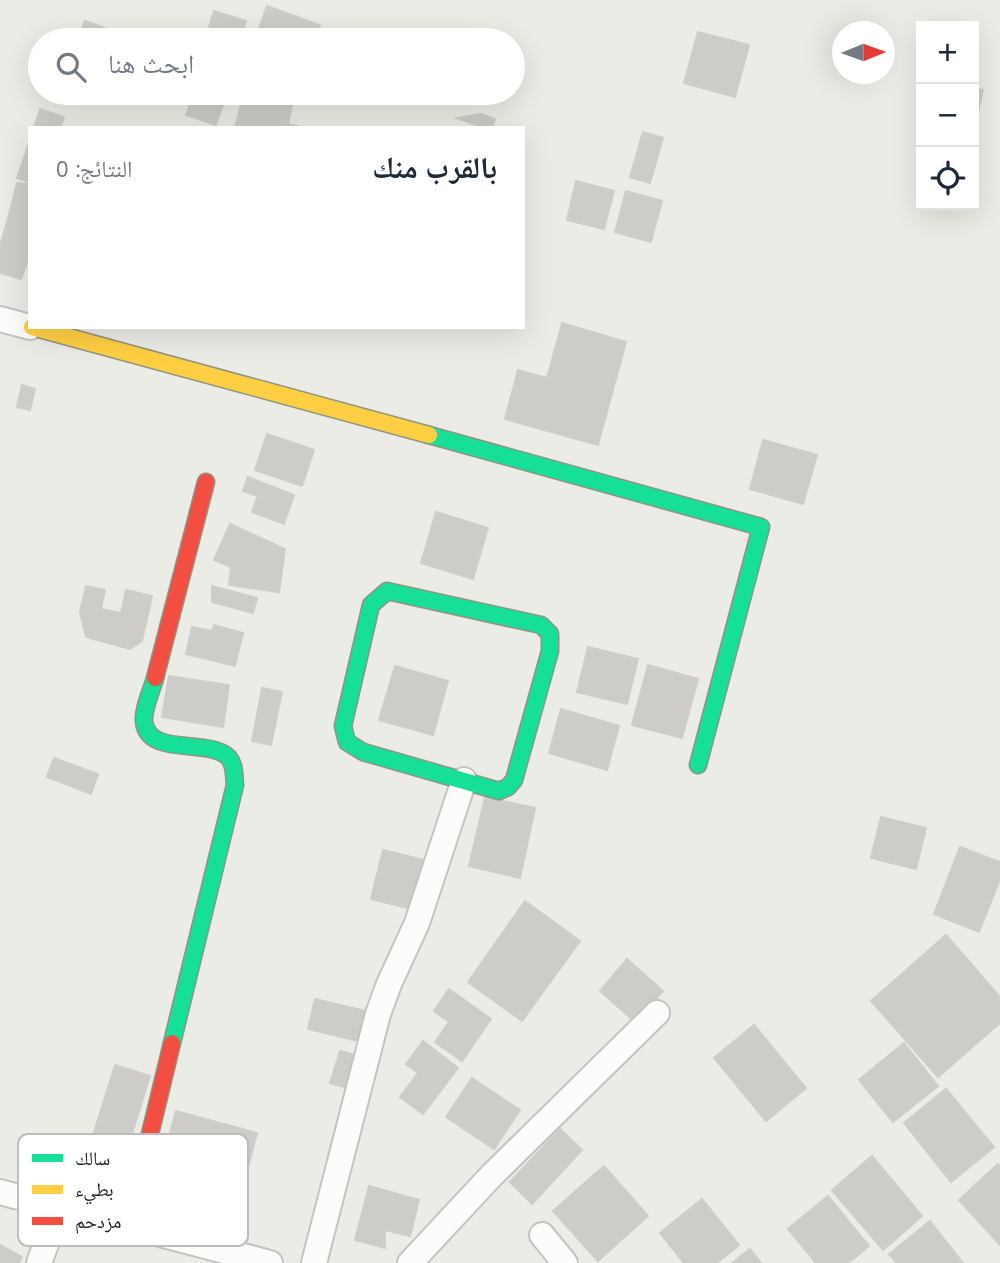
<!DOCTYPE html>
<html lang="ar">
<head>
<meta charset="utf-8">
<style>
  :root { --surface:#fff; --page:#f2f2f3; --text:#1f2937; --muted:#747a83; --line:#e0e1e3 }
  body { margin:0; font-family:"PT Sans","Noto Naskh Arabic",sans-serif; background:var(--page); color:var(--text); direction:rtl }
  .controls { position:absolute; right:21px; top:21px; display:grid; overflow:hidden; border-radius:0px; box-shadow:0 7px 28px #0002 }
  .controls button { width:63px; height:63px; display:grid; place-items:center; padding:0; border:0; border-bottom:2px solid var(--line); background:var(--surface); color:var(--text); font:35px sans-serif }
  .compass { position:absolute; left:832px; top:21px; width:63px; height:63px; border-radius:50%; background:var(--surface); box-shadow:0 7px 28px #0002; rotate:89deg }
  .list { margin:0; padding:0; list-style:none }
  h2 { display:flex; justify-content:space-between; align-items:center; height:91px; margin:0; padding:0 28px; font-size:30px }
  h2 small { font-size:23px; font-weight:400; color:var(--muted) }
  .icon { flex:none; width:38px; height:38px; fill:none; stroke:currentColor; stroke-width:2; stroke-linecap:round; stroke-linejoin:round }
  .map { position:relative; flex:none; width:1000px; height:1263px; overflow:hidden; direction:ltr }
  .search { position:absolute; background:var(--surface); box-shadow:0 7px 28px #0002; left:28px; top:28px; width:497px; height:77px; display:flex; align-items:center; gap:18px; box-sizing:border-box; padding:0 24px; border-radius:38px; color:var(--muted); font-size:26px }
  .panel { position:absolute; background:var(--surface); box-shadow:0 7px 28px #0002; left:28px; top:126px; width:497px; height:203px; border-radius:0px; direction:rtl }
  .map>svg:first-child { display:block }
  .building { fill:#cdccc8; stroke:#cfcdc9; stroke-width:2 }
  .lines { fill:none; stroke-linecap:round; stroke-linejoin:round }
  .street-casing { stroke:#c3c3c1; stroke-width:28 }
  .fast-casing { stroke:#909581; stroke-width:19 }
  .slow-casing { stroke:#909581; stroke-width:19 }
  .jam-casing { stroke:#909581; stroke-width:19 }
  .street { stroke:#fcfcfb; stroke-width:24 }
  .fast { stroke:#16e098; stroke-width:16 }
  .slow { stroke:#ffcf43; stroke-width:16 }
  .jam { stroke:#f24e42; stroke-width:16 }
  .key { fill:#fff; stroke:#bcbcbc; stroke-width:2 }
  .key-label { font-size:19px; fill:#1e1e1e }
</style>
</head>
<body>
<div class="map">
<svg width="1000" height="1263" viewBox="0 0 1000 1263">
  <rect width="100%" height="100%" fill="#ecece7"/>
  <g class="building">
    <polygon points="267,6 320,25 314,40 255,40"/>
    <polygon points="214,11 246,21 240,40 205,40"/>
    <polygon points="85,21 138,40 78,40"/>
    <polygon points="698,32 749,45 735,97 684,83"/>
    <polygon points="974,88 983,90 974,130"/>
    <polygon points="194,93 227,93 216,125 186,115"/>
    <polygon points="244,93 295,93 288,124 297,126 296,128 235,128"/>
    <polygon points="40,109 64,117 60,128 34,128"/>
    <polygon points="481,114 495,119 492,128 484,128 457,118"/>
    <polygon points="643,132 663,138 650,183 630,177"/>
    <polygon points="30,140 30,182 17,178"/>
    <polygon points="576,181 614,191 604,229 567,220"/>
    <polygon points="17,183 30,184 30,216 10,211"/>
    <polygon points="626,191 662,201 651,242 615,232"/>
    <polygon points="10,211 30,216 30,254 21,279 0,273 0,246"/>
    <polygon points="562,323 626,342 598,445 505,419 518,370 547,378"/>
    <polygon points="22,385 35,389 30,410 17,407"/>
    <polygon points="267,434 314,450 302,486 255,470"/>
    <polygon points="763,440 817,455 803,504 750,489"/>
    <polygon points="248,477 294,495 284,524 252,512 258,496 243,491"/>
    <polygon points="436,512 488,528 473,579 421,563"/>
    <polygon points="230,524 285,549 279,592 229,585 231,567 214,560"/>
    <polygon points="86,586 105,590 101,609 121,613 126,590 152,596 142,641 130,649 86,637 80,612"/>
    <polygon points="212,586 257,598 253,613 212,602"/>
    <polygon points="214,625 243,633 235,666 186,654 192,627 212,631"/>
    <polygon points="588,647 638,659 627,704 577,692"/>
    <polygon points="648,665 698,679 682,738 632,725"/>
    <polygon points="395,666 448,681 433,735 379,720"/>
    <polygon points="169,676 229,685 223,727 162,717"/>
    <polygon points="262,688 282,692 271,745 252,741"/>
    <polygon points="561,709 619,726 607,770 549,753"/>
    <polygon points="54,758 98,774 91,794 47,777"/>
    <polygon points="485,797 535,808 520,878 469,866"/>
    <polygon points="881,817 926,828 916,869 871,858"/>
    <polygon points="960,847 1000,862 1000,879 979,932 934,914"/>
    <polygon points="383,850 428,861 416,910 371,899"/>
    <polygon points="525,901 580,941 522,1021 468,982"/>
    <polygon points="946,935 1000,997 1000,1023 938,1077 871,1001"/>
    <polygon points="627,959 663,991 635,1022 600,991"/>
    <polygon points="449,989 491,1019 462,1061 435,1042 449,1022 434,1011"/>
    <polygon points="315,999 378,1014 371,1044 308,1029"/>
    <polygon points="754,1025 806,1088 766,1121 714,1058"/>
    <polygon points="423,1041 458,1068 423,1114 400,1097 418,1073 406,1064"/>
    <polygon points="904,1043 938,1086 893,1122 859,1080"/>
    <polygon points="340,1051 367,1058 357,1091 330,1083"/>
    <polygon points="115,1065 150,1076 126,1153 91,1142"/>
    <polygon points="472,1078 520,1110 494,1149 446,1117"/>
    <polygon points="946,1089 994,1147 951,1182 904,1123"/>
    <polygon points="176,1111 257,1133 233,1224 152,1203"/>
    <polygon points="560,1129 582,1150 532,1204 510,1182"/>
    <polygon points="872,1156 922,1216 883,1250 832,1190"/>
    <polygon points="998,1164 1000,1166 1000,1245 959,1200"/>
    <polygon points="604,1166 648,1216 598,1261 553,1211"/>
    <polygon points="369,1186 419,1200 410,1236 385,1230 385,1248 355,1240"/>
    <polygon points="828,1196 869,1246 848,1263 816,1263 788,1229"/>
    <polygon points="702,1199 739,1245 717,1263 684,1263 660,1233"/>
    <polygon points="930,1221 963,1263 897,1263 889,1254"/>
    <polygon points="0,1245 22,1257 19,1263 0,1263"/>
    <polygon points="750,1249 761,1263 732,1263"/>
  </g>
  <g class="lines">
    <defs>
      <g id="street">
        <polyline points="0,319 30,327"/>
        <polyline points="0,1192 270,1263"/>
        <polyline points="542,1235 565,1263"/>
        <polyline points="39,1263 46,1244 50,1205"/>
        <polyline points="314,1263 378,1014 389,984 417,923 464,780"/>
        <polyline points="410,1263 492,1175 657,1013"/>
      </g>
      <g id="fast">
        <polyline points="429,435 761,527 698,765"/>
        <polygon points="387,591 541,625 550,634 550,651 514,780 508,787 499,791 363,752 347,742 343,726 371,605"/>
        <path d="M 155,678 C 152,690 143,708 144,721 C 147,758 211,737 229,758 C 235,765 234,777 235,785 L 172,1043"/>
      </g>
      <polyline id="slow" points="32,327 429,435"/>
      <g id="jam">
        <polyline points="155,678 206,482"/>
        <polyline points="128,1225 172,1043"/>
      </g>
    </defs>
    <use href="#street" class="street-casing"/>
    <use href="#fast" class="fast-casing"/>
    <use href="#slow" class="slow-casing"/>
    <use href="#jam" class="jam-casing"/>
    <use href="#street" class="street"/>
    <use href="#fast" class="fast"/>
    <use href="#slow" class="slow"/>
    <use href="#jam" class="jam"/>
  </g>
  <rect x="18" y="1134" width="230" height="112" rx="10" class="key"/>
  <rect x="32" y="1154" width="31" height="8" fill="#16e098"/>
  <rect x="32" y="1185" width="31" height="9" fill="#ffcf43"/>
  <rect x="32" y="1217" width="31" height="8" fill="#f24e42"/>
  <g class="key-label">
    <text x="75" y="1165">سالك</text>
    <text x="75" y="1196">بطيء</text>
    <text x="75" y="1228">مزدحم</text>
  </g>
</svg>
<div class="controls">
<button>+</button>
<button>−</button>
<button><svg class="icon" aria-label="locate" viewBox="0 0 24 24"><circle cx="12" cy="12" r="6"/><path d="M12 2v4M12 18v4M2 12h4M18 12h4"/></svg></button>
</div>
<svg class="compass" viewBox="-18 -18 36 36"><path d="M0-13l5 13h-10z" fill="#e53935"/><path d="M0 13l5-13h-10z" fill="#747a83"/></svg>
<div class="search"><svg class="icon" aria-label="search" viewBox="0 0 24 24"><circle cx="10" cy="10" r="6"/><path d="M15 15l6 6"/></svg>ابحث هنا</div>
<section class="panel">
<h2>بالقرب منك<small>النتائج: 0</small></h2>
<ul class="list">
</ul>
</section>
</div>
</body>
</html>
